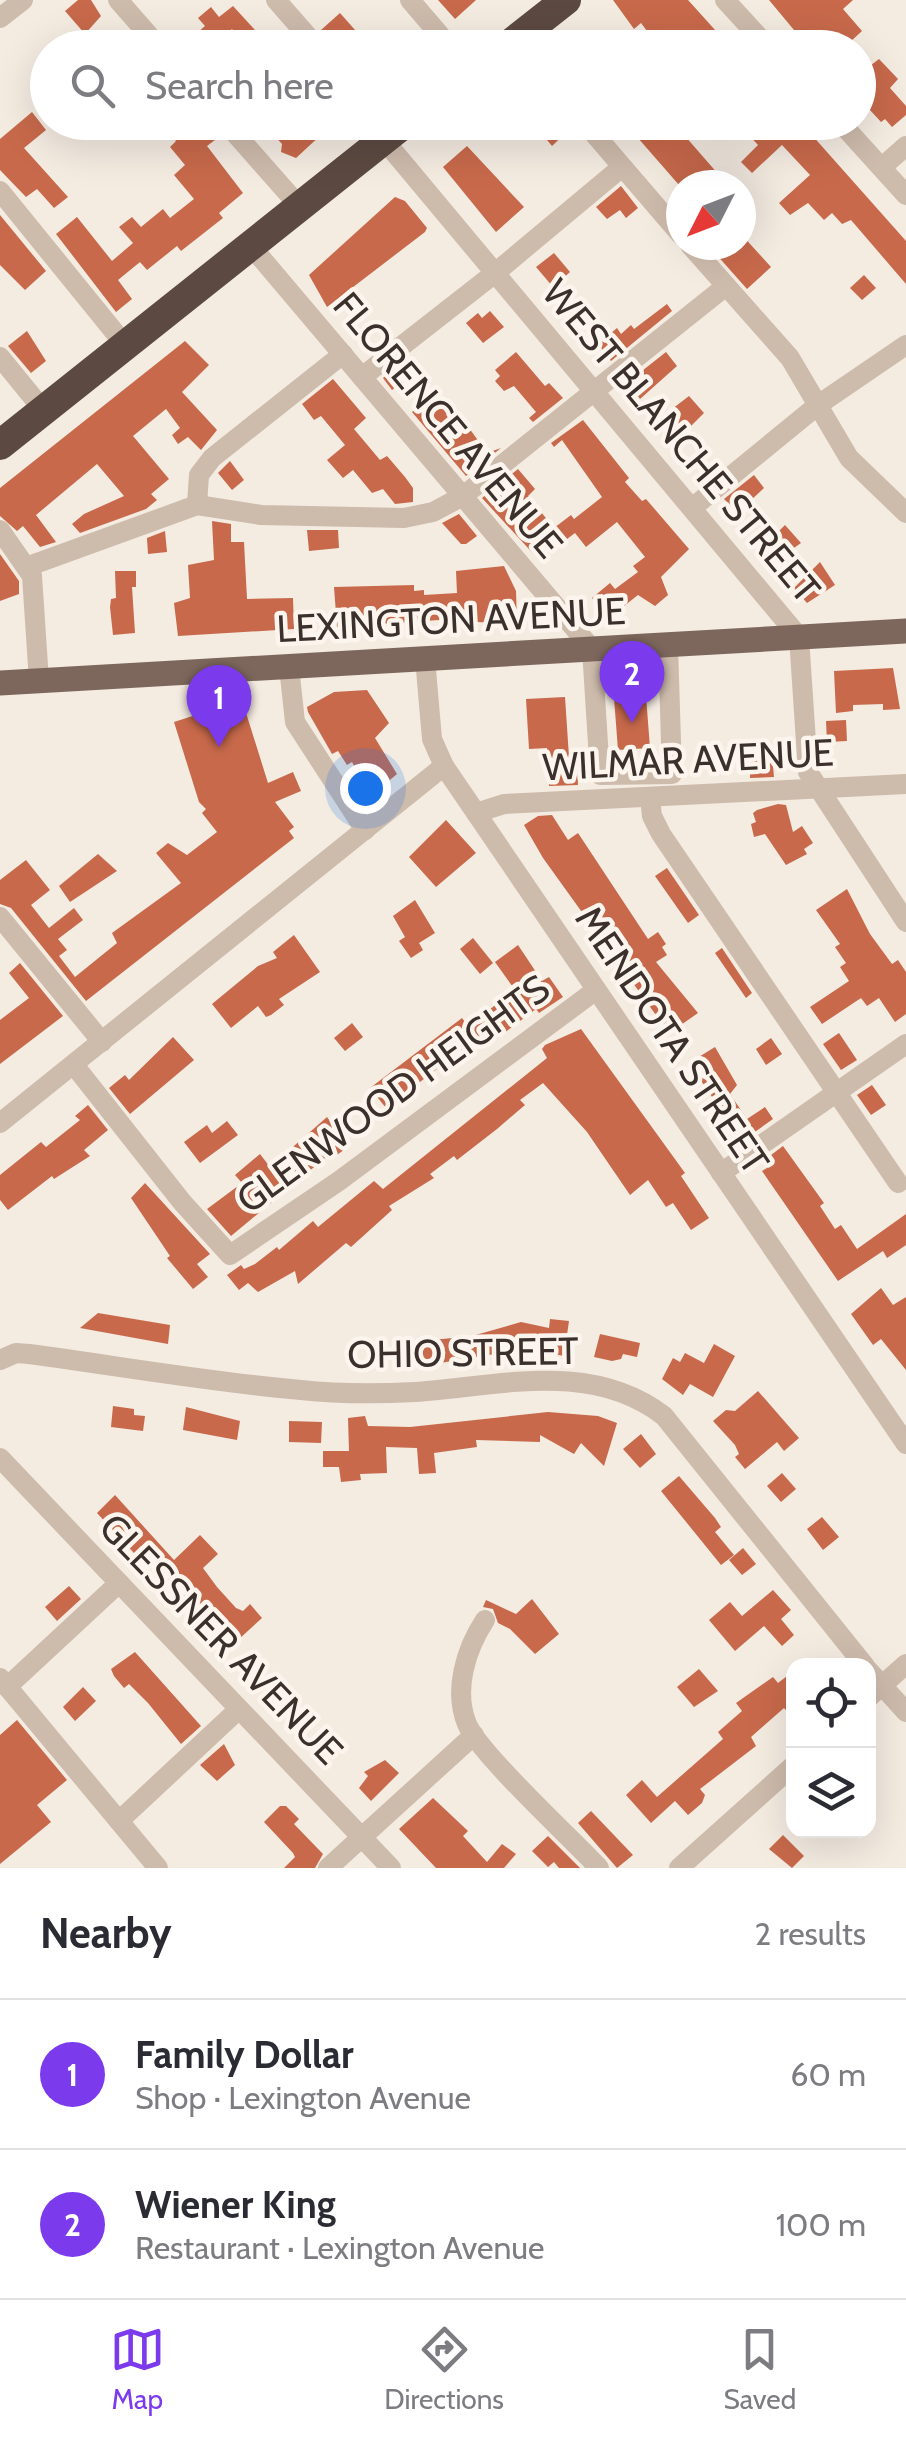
<!DOCTYPE html>
<html lang="en">
<head>
<meta charset="utf-8">
<style>
  :root { --surface:#fff; --page:#f2f2f3; --text:#2b2b33; --muted:#7c7c81; --line:#e1e1e2; --accent:#7c3aed }
  body { margin:0; font-family:Cabin,sans-serif; background:var(--page); color:var(--text) }
  .controls { position:absolute; right:30px; bottom:30px; display:grid; overflow:hidden; border-radius:20px; box-shadow:0 10px 40px #0002 }
  .controls button { width:90px; height:90px; display:grid; place-items:center; padding:0; border:0; border-bottom:2px solid var(--line); background:var(--surface); color:var(--text); font:50px sans-serif }
  .compass { position:absolute; left:666px; top:170px; width:90px; height:90px; border-radius:50%; background:var(--surface); box-shadow:0 10px 40px #0002; rotate:228deg }
  .you { position:absolute; left:365px; top:788px; width:35px; height:35px; margin:-25px; border:8px solid #fff; border-radius:50%; background:#1a73e8; box-shadow:0 0 0 15px #1a73e833 }
  .badge { display:grid; place-items:center; width:65px; height:65px; border-radius:50%; background:var(--accent); color:#fff; font-size:32px; font-weight:700 }
  .pin { position:absolute; translate:-50% -82px; filter:drop-shadow(0 2px 5px #0008) }
  .pin::after { content:''; position:absolute; top:52px; width:35px; height:30px; background:inherit; clip-path:polygon(0 0,100% 0,50% 100%) }
  .list { margin:0; padding:0; list-style:none }
  h2 { display:flex; justify-content:space-between; align-items:center; height:130px; margin:0; padding:0 40px; font-size:42px }
  h2 small { font-size:32px; font-weight:400; color:var(--muted) }
  .list li { display:grid; grid-template-columns:65px 1fr auto; gap:30px; align-items:center; box-sizing:border-box; height:150px; padding:0 40px; border-top:2px solid var(--line) }
  .list b { display:block; font-size:38px; white-space:nowrap }
  .list p { margin:0; font-size:32px; white-space:nowrap; color:var(--muted) }
  .list em { font-size:32px; font-style:normal; color:var(--muted) }
  .icon { flex:none; width:55px; height:55px; fill:none; stroke:currentColor; stroke-width:2; stroke-linecap:round; stroke-linejoin:round }
  .map { position:relative; flex:none; width:906px; height:1868px; overflow:hidden }
  .search { position:absolute; background:var(--surface); box-shadow:0 10px 40px #0002; left:30px; right:30px; top:30px; height:110px; display:flex; align-items:center; gap:25px; box-sizing:border-box; padding:0 35px; border-radius:55px; color:var(--muted); font-size:38px }
  .sheet { height:430px; background:var(--surface) }
  nav { display:flex; justify-content:space-around; align-items:center; box-sizing:border-box; height:140px; border-top:2px solid var(--line); background:var(--surface); font-size:28px; color:var(--muted) }
  nav a { display:grid; justify-items:center; gap:5px }
  nav .on { color:var(--accent) }
  .map>svg:first-child { display:block }
  .building { fill:#c8694b }
  .lines { fill:none; stroke-linecap:round; stroke-linejoin:round }
  .minor { stroke:#cdbbac; stroke-width:20 }
  .major { stroke:#7d675c; stroke-width:25 }
  .highway { stroke:#5c4a42; stroke-width:30 }
  .labels { text-anchor:middle; stroke-width:9; stroke-linejoin:round; paint-order:stroke }
  .street-label { font-size:38px; fill:#3b302b; stroke:#fbf5ee }
</style>
</head>
<body>
<div class="map">
<svg width="906" height="1868" viewBox="0 0 906 1868">
  <rect width="100%" height="100%" fill="#f4ebe1"/>
  <g class="building">
    <polygon points="78,0 91,0 101,16 85,34 65,11"/>
    <polygon points="438,0 476,0 455,19"/>
    <polygon points="613,0 688,0 725,41 718,48 701,48 687,32 671,48 660,48 641,23 634,29"/>
    <polygon points="769,0 853,0 843,9 862,31 850,42 846,37 833,48 809,48"/>
    <polygon points="233,6 255,30 243,41 232,29 210,48 180,48 205,26 198,18 211,7 219,17"/>
    <polygon points="340,13 371,48 331,44 321,30"/>
    <polygon points="879,59 898,79 890,88 906,106 906,115 892,127 885,119 881,122 858,97 870,81 862,72"/>
    <polygon points="32,112 46,130 24,148 68,197 54,208 37,189 26,197 0,170 0,139"/>
    <polygon points="160,122 192,122 196,127 201,123 215,140 207,146 243,193 219,213 223,218 181,251 177,246 147,270 140,262 118,280 132,299 116,312 56,234 77,217 112,261 133,243 119,227 132,217 141,227 163,209 170,218 194,199 174,175 185,165 170,147 176,141"/>
    <polygon points="284,122 335,122 296,158 281,152 282,144 272,133"/>
    <polygon points="532,122 571,122 572,127 552,146"/>
    <polygon points="624,122 662,122 670,132 678,128 719,175 708,185 679,185"/>
    <polygon points="737,122 799,122 811,134 906,241 906,284 851,220 842,224 832,213 824,220 808,203 790,215 779,203 810,175 782,145 752,173 741,162 758,145"/>
    <polygon points="467,146 524,207 496,232 443,167"/>
    <polygon points="621,186 638,208 626,218 620,210 607,219 596,207"/>
    <polygon points="395,197 405,201 427,228 425,232 327,307 309,275"/>
    <polygon points="0,215 46,271 25,290 0,265"/>
    <polygon points="741,234 771,267 747,289 715,253 724,245 741,245"/>
    <polygon points="554,253 570,272 553,287 536,267"/>
    <polygon points="864,275 876,288 862,300 850,288"/>
    <polygon points="667,304 672,311 611,361 598,344 617,328 621,334 631,325 634,329"/>
    <polygon points="490,311 504,327 483,343 466,323 478,313 482,318"/>
    <polygon points="27,331 46,361 31,373 8,346"/>
    <polygon points="185,341 209,365 182,392 217,430 201,450 188,437 178,444 172,435 180,428 166,409 133,436 169,479 151,494 157,500 146,509 80,533 72,524 84,514 124,496 97,464 36,515 56,542 40,547 23,526 17,531 0,516 0,488"/>
    <polygon points="516,352 545,386 549,383 563,398 533,422 529,418 536,412 514,386 504,391 495,381 500,376 495,370"/>
    <polygon points="666,352 677,366 640,399 628,382"/>
    <polygon points="407,360 416,371 392,390 383,378"/>
    <polygon points="333,379 366,418 354,429 380,460 387,456 405,477 413,488 413,502 395,504 383,489 372,493 353,470 343,478 327,460 345,445 321,416 314,420 302,404"/>
    <polygon points="434,392 444,404 449,400 487,453 501,448 466,476 412,412"/>
    <polygon points="689,396 704,413 684,433 680,428 671,436 659,419"/>
    <polygon points="583,420 629,478 625,482 642,501 646,499 689,549 661,577 668,595 655,606 638,595 610,617 592,598 610,583 615,589 638,572 633,566 645,557 617,522 586,547 575,533 539,560 482,498 518,469 535,489 528,496 554,528 571,515 574,519 602,497 562,440 554,447 551,443"/>
    <polygon points="230,461 244,480 232,490 218,473"/>
    <polygon points="754,475 764,488 748,503 745,499 732,507 724,499"/>
    <polygon points="459,514 477,536 466,544 461,544 442,523"/>
    <polygon points="212,521 231,524 231,542 244,542 247,599 293,598 294,629 178,636 174,603 190,598 188,565 214,560"/>
    <polygon points="785,525 801,543 774,562 762,548"/>
    <polygon points="307,530 338,530 339,548 309,551"/>
    <polygon points="165,531 167,552 148,554 147,538"/>
    <polygon points="0,554 19,581 19,594 0,601"/>
    <polygon points="820,562 835,585 807,603 794,588"/>
    <polygon points="504,566 516,591 517,624 439,620 337,627 334,587 414,585 414,591 424,590 424,595 457,593 456,571"/>
    <polygon points="115,571 136,571 136,587 132,587 135,633 113,635 110,607 111,599 116,598"/>
    <polygon points="893,668 900,709 883,710 883,704 853,705 853,711 836,713 834,671"/>
    <polygon points="367,690 389,723 375,738 397,774 384,785 378,775 364,783 352,762 347,765 338,751 332,754 308,712 307,707 334,692"/>
    <polygon points="646,696 650,748 618,750 614,698"/>
    <polygon points="565,697 569,757 577,761 578,785 549,786 547,748 529,749 526,699"/>
    <polygon points="242,700 268,783 293,772 301,791 275,802 294,827 289,831 294,838 86,1001 11,908 0,904 0,880 26,860 50,890 31,905 49,928 74,908 83,920 58,939 67,950 59,956 75,977 117,943 112,933 181,883 156,853 168,843 187,855 217,832 202,813 206,809 199,802 174,722"/>
    <polygon points="846,720 847,741 827,742 826,721"/>
    <polygon points="772,755 774,777 750,778 751,756"/>
    <polygon points="778,804 786,805 793,832 802,826 813,843 804,849 807,854 786,865 765,834 754,837 751,824 756,822 753,813 757,810"/>
    <polygon points="552,815 568,840 578,833 648,939 658,932 666,944 662,947 667,955 656,962 698,1013 678,1027 675,1023 666,1029 543,858 524,825 538,816"/>
    <polygon points="446,820 476,853 436,887 409,857"/>
    <polygon points="98,854 117,871 70,902 59,886"/>
    <polygon points="667,868 699,915 688,923 655,876"/>
    <polygon points="847,889 870,934 892,964 898,960 906,972 906,1014 895,1022 879,998 867,1006 861,998 822,1024 810,1007 849,981 840,967 846,963 835,947 840,944 816,910"/>
    <polygon points="415,900 435,933 419,943 423,950 411,958 399,941 405,937 393,916"/>
    <polygon points="294,935 320,972 279,999 284,1005 271,1015 266,1017 258,1006 231,1028 212,1004 258,966 277,958 273,952"/>
    <polygon points="473,938 493,963 480,974 460,949"/>
    <polygon points="518,945 542,981 549,977 563,997 539,1013 536,1009 496,1039 485,1043 480,1036 386,1108 370,1088 462,1018 468,1026 515,990 495,962"/>
    <polygon points="722,948 752,993 746,998 715,953"/>
    <polygon points="20,963 63,1016 0,1064 0,1020 29,998 9,973"/>
    <polygon points="352,1023 363,1037 345,1051 334,1038"/>
    <polygon points="581,1029 685,1173 681,1176 709,1218 691,1230 673,1203 666,1207 648,1180 630,1195 587,1132 543,1083 520,1100 525,1105 497,1129 457,1160 454,1156 430,1174 434,1178 389,1206 392,1210 351,1247 346,1243 298,1284 295,1271 258,1292 248,1283 239,1290 227,1275 241,1265 244,1269 255,1264 277,1247 279,1250 313,1221 318,1227 374,1181 383,1189 547,1058 542,1049 545,1045"/>
    <polygon points="839,1033 857,1060 841,1070 823,1044"/>
    <polygon points="173,1037 194,1060 130,1114 109,1088 125,1075 129,1080"/>
    <polygon points="771,1038 782,1054 766,1065 756,1049"/>
    <polygon points="715,1047 737,1085 730,1094 747,1119 765,1107 773,1119 742,1141 689,1063"/>
    <polygon points="872,1085 886,1105 871,1115 857,1095"/>
    <polygon points="88,1105 108,1130 84,1150 90,1156 54,1179 52,1176 8,1210 0,1200 0,1175 41,1142 46,1147 80,1120 75,1116"/>
    <polygon points="327,1117 348,1147 334,1157 331,1153 231,1236 207,1209 242,1183 235,1175 260,1154 270,1167"/>
    <polygon points="227,1121 238,1135 200,1163 184,1142 207,1125 212,1133"/>
    <polygon points="783,1146 824,1203 820,1206 835,1229 841,1225 857,1249 906,1214 906,1245 887,1258 883,1251 838,1281 762,1171 767,1168 763,1161"/>
    <polygon points="145,1183 210,1254 197,1264 208,1277 193,1289 167,1258 170,1256 131,1198"/>
    <polygon points="881,1288 893,1305 906,1297 906,1370 881,1339 873,1345 851,1314"/>
    <polygon points="98,1313 170,1325 168,1344 80,1328"/>
    <polygon points="550,1319 569,1321 564,1356 538,1351 539,1335 501,1342 502,1349 494,1350 495,1354 434,1364 434,1361 408,1363 405,1347 423,1341 472,1336 521,1322 549,1328"/>
    <polygon points="600,1334 640,1343 637,1357 623,1354 621,1359 612,1361 594,1357"/>
    <polygon points="714,1344 735,1356 713,1397 690,1384 683,1395 662,1379 673,1358 680,1362 685,1353 704,1363"/>
    <polygon points="758,1391 799,1438 784,1451 777,1442 745,1469 735,1457 739,1454 735,1445 713,1421 726,1410 735,1411"/>
    <polygon points="113,1406 134,1409 134,1415 145,1416 143,1431 111,1427"/>
    <polygon points="186,1407 240,1421 237,1440 183,1430"/>
    <polygon points="548,1412 598,1416 617,1423 604,1466 581,1443 574,1454 540,1435 540,1442 476,1440 477,1447 434,1453 436,1473 419,1474 417,1448 386,1447 387,1473 360,1474 361,1480 341,1482 339,1467 323,1467 323,1451 349,1451 348,1418 365,1416 368,1426 410,1427"/>
    <polygon points="289,1421 322,1422 321,1443 289,1442"/>
    <polygon points="641,1434 656,1454 640,1468 623,1449"/>
    <polygon points="782,1473 796,1489 781,1502 767,1486"/>
    <polygon points="679,1476 715,1518 721,1527 715,1532 734,1555 721,1565 661,1491"/>
    <polygon points="115,1495 174,1560 200,1535 218,1554 203,1568 217,1587 236,1608 243,1611 250,1604 262,1618 238,1640 230,1632 226,1635 199,1605 193,1610 141,1546 134,1553 97,1513"/>
    <polygon points="822,1517 839,1537 823,1550 807,1529"/>
    <polygon points="743,1548 756,1564 742,1575 729,1560"/>
    <polygon points="69,1586 81,1599 57,1621 45,1607"/>
    <polygon points="773,1590 791,1610 781,1619 794,1635 782,1646 764,1626 735,1651 709,1620 730,1602 742,1616"/>
    <polygon points="532,1599 559,1634 535,1654 510,1629 498,1623 493,1609 483,1607 486,1600 516,1614"/>
    <polygon points="135,1652 201,1726 181,1744 148,1703 129,1684 124,1688 114,1676 111,1669"/>
    <polygon points="699,1669 718,1691 694,1707 677,1687"/>
    <polygon points="787,1676 794,1683 794,1720 784,1708 751,1737 756,1746 700,1789 705,1795 702,1803 688,1815 675,1801 651,1823 626,1795 642,1780 657,1797 723,1739 718,1732 742,1711 736,1703 773,1677 778,1683"/>
    <polygon points="83,1687 96,1701 75,1721 63,1707"/>
    <polygon points="17,1720 67,1780 37,1805 51,1822 0,1864 0,1735"/>
    <polygon points="224,1744 235,1765 217,1781 200,1765"/>
    <polygon points="385,1760 399,1773 371,1801 359,1788 368,1776 364,1772"/>
    <polygon points="433,1798 468,1831 463,1836 487,1862 502,1844 516,1854 504,1868 436,1868 399,1829"/>
    <polygon points="280,1806 286,1806 299,1819 294,1824 323,1854 315,1868 284,1868 295,1857 293,1853 264,1822"/>
    <polygon points="591,1811 633,1855 617,1868 578,1823"/>
    <polygon points="783,1835 804,1856 792,1868 769,1849"/>
    <polygon points="548,1836 580,1868 559,1868 554,1862 548,1867 532,1851"/>
  </g>
  <g class="lines">
    <g class="minor">
      <polyline points="118,0 160,48"/>
      <polyline points="276,0 318,48"/>
      <polyline points="410,0 451,48"/>
      <polyline points="725,0 769,48"/>
      <polyline points="0,18 23,0"/>
      <polyline points="225,122 300,207"/>
      <polyline points="584,122 681,235"/>
      <polyline points="840,122 906,195"/>
      <polyline points="384,140 799,637 808,772 906,922"/>
      <polyline points="882,167 906,146"/>
      <polyline points="0,191 125,345"/>
      <polyline points="690,245 790,358 849,458 906,513"/>
      <polyline points="251,246 592,649 600,775 672,774 668,645"/>
      <polyline points="0,357 44,411"/>
      <polyline points="362,377 495,273 622,167"/>
      <polyline points="197,505 199,475 212,458 343,354"/>
      <polyline points="692,508 818,405 906,345"/>
      <polyline points="0,530 32,576 39,681"/>
      <polyline points="29,566 197,505 261,515 404,518 433,512 463,496 726,286"/>
      <polyline points="425,658 432,739 444,766 906,1444"/>
      <polyline points="289,667 295,722 365,830"/>
      <polyline points="650,798 652,816 661,834 898,1183"/>
      <polyline points="476,813 504,804 906,784"/>
      <polyline points="0,917 102,1042"/>
      <polyline points="74,1065 182,1202 230,1255 339,1181 596,990"/>
      <polyline points="0,1123 444,766"/>
      <polyline points="721,1173 906,1044"/>
      <path d="M 0,1360 L 16,1353 L 29,1354 C 119,1366 210,1382 301,1390 C 338,1394 377,1394 415,1392 C 500,1386 591,1360 664,1416 L 865,1666"/>
      <polyline points="0,1458 391,1868"/>
      <path d="M 485,1620 C 466,1649 453,1690 467,1724 C 479,1753 572,1839 599,1868"/>
      <polyline points="868,1670 906,1712"/>
      <polyline points="0,1678 158,1868"/>
      <polyline points="7,1687 119,1583"/>
      <polyline points="868,1698 906,1664"/>
      <polyline points="119,1821 239,1709"/>
      <polyline points="328,1868 474,1735"/>
      <polyline points="679,1868 794,1765"/>
    </g>
    <polyline class="major" points="0,683 906,631"/>
    <g class="highway">
      <polyline points="505,48 566,0"/>
      <polyline points="0,445 406,122"/>
    </g>
  </g>
  <g class="labels">
    <g class="street-label">
      <text transform="translate(448 425) rotate(50)" y="13">FLORENCE AVENUE</text>
      <text transform="translate(681 441) rotate(50)" y="13">WEST BLANCHE STREET</text>
      <text transform="translate(451 620) rotate(-3)" y="13">LEXINGTON AVENUE</text>
      <text transform="translate(688 760) rotate(-3)" y="13">WILMAR AVENUE</text>
      <text transform="translate(672 1040) rotate(56)" y="13">MENDOTA STREET</text>
      <text transform="translate(393 1094) rotate(-36)" y="13">GLENWOOD HEIGHTS</text>
      <text transform="translate(463 1353) rotate(-1)" y="13">OHIO STREET</text>
      <text transform="translate(221 1639) rotate(46)" y="13">GLESSNER AVENUE</text>
    </g>
  </g>
</svg>
<div class="controls">
<button><svg class="icon" aria-label="locate" viewBox="0 0 24 24"><circle cx="12" cy="12" r="6"/><path d="M12 2v4M12 18v4M2 12h4M18 12h4"/></svg></button>
<button><svg class="icon" aria-label="layers" viewBox="0 0 24 24"><path d="M12 4l9 5-9 5-9-5zM3 14l9 5 9-5"/></svg></button>
</div>
<svg class="compass" viewBox="-18 -18 36 36"><path d="M0-13l5 13h-10z" fill="#e53935"/><path d="M0 13l5-13h-10z" fill="#7c7c81"/></svg>
<div class="you"></div>
<div class="pin badge" style="left:219px;top:747px">1</div>
<div class="pin badge" style="left:632px;top:723px">2</div>
<div class="search"><svg class="icon" aria-label="search" viewBox="0 0 24 24"><circle cx="10" cy="10" r="6"/><path d="M15 15l6 6"/></svg>Search here</div>
</div>
<section class="sheet">
<h2>Nearby<small>2 results</small></h2>
<ul class="list">
<li><span class="badge">1</span><div><b>Family Dollar</b><p>Shop · Lexington Avenue</p></div><em>60 m</em></li>
<li><span class="badge">2</span><div><b>Wiener King</b><p>Restaurant · Lexington Avenue</p></div><em>100 m</em></li>
</ul>
</section>
<nav>
<a class="on"><svg class="icon" aria-label="map" viewBox="0 0 24 24"><path d="M3 6l6-2 6 2 6-2v14l-6 2-6-2-6 2zM9 4v14M15 6v14"/></svg>Map</a>
<a><svg class="icon" aria-label="directions" viewBox="0 0 24 24"><path d="M12 3l9 9-9 9-9-9zM9 14v-3h6M13 9l2 2-2 2"/></svg>Directions</a>
<a><svg class="icon" aria-label="saved" viewBox="0 0 24 24"><path d="M7 4h10v16l-5-4-5 4z"/></svg>Saved</a>
</nav>
</body>
</html>
